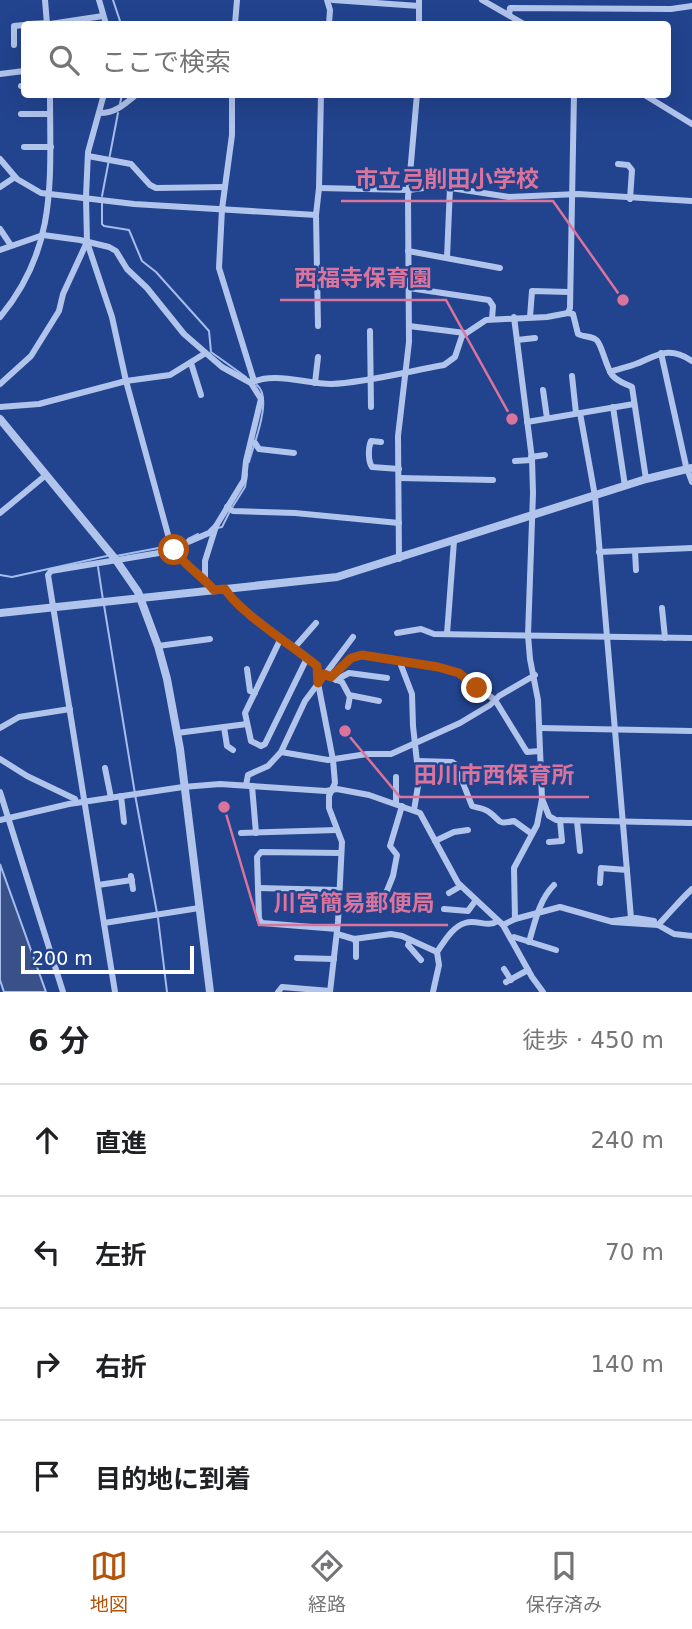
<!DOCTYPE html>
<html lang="ja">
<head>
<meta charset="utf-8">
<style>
  :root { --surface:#fff; --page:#f2f2f2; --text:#202124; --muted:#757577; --line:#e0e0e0; --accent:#b45309 }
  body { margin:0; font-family:"DejaVu Sans","Noto Sans JP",sans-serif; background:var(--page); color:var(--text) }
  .scale { position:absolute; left:21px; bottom:18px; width:173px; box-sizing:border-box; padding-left:7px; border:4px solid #fff; border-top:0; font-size:19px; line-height:24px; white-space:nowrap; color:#fff; -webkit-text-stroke:5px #22438e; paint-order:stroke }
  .stop { position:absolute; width:21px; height:21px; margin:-16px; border:5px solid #b45309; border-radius:50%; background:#fff }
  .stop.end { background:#b45309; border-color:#fff; box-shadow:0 2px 7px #0008 }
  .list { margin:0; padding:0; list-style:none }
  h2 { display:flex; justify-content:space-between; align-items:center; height:91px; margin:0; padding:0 28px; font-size:30px }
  h2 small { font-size:23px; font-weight:400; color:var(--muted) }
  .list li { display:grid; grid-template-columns:46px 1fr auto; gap:21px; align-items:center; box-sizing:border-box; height:112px; padding:0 28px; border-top:2px solid var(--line) }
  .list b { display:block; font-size:26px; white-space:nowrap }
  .list em { font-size:23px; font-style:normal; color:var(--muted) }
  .icon { flex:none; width:38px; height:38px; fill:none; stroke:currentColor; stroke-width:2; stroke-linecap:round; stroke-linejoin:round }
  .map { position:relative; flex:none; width:692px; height:992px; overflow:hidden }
  .search { position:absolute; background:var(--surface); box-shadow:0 7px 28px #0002; left:21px; right:21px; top:21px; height:77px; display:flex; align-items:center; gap:18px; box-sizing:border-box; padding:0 24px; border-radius:7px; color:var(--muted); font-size:26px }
  .sheet { height:539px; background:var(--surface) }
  nav { display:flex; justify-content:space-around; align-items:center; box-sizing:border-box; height:98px; border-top:2px solid var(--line); background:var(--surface); font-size:19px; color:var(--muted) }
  nav a { display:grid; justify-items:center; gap:4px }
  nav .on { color:var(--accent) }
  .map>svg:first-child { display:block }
  .water { fill:#395188; stroke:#a5bded; stroke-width:2 }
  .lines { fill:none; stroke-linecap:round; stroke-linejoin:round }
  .stream { stroke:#a5bded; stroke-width:2 }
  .minor { stroke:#b1c4ec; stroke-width:6 }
  .tertiary { stroke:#b1c4ec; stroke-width:8 }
  .route { stroke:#b45309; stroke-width:9 }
  .leader { fill:none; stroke:#da749d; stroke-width:2.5 }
  .callout-dot { fill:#da749d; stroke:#22438e; stroke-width:2.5 }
  .callout-label { font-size:23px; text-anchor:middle; font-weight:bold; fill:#da749d; stroke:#22438e; stroke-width:5; stroke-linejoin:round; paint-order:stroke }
</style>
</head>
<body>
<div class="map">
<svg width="692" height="992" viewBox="0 0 692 992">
  <rect width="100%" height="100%" fill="#22438e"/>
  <polygon class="water" points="0,864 46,992 4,992 0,980"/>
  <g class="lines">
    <g class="stream">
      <polyline points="113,0 121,24"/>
      <polyline points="120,104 122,94"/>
      <polyline points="102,196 118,113"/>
      <polyline points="102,202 102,224 104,226 129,230 142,261 156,272 209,331 211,352 246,377"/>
      <path d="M 249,462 C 254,443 273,398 257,385"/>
      <polyline points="233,506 245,487 247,474"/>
      <polyline points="217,528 222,527 230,511"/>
      <polyline points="188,539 198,534"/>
      <polyline points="116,556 169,546"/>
      <polyline points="98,567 103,600"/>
      <polyline points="0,575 12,577 107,556"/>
      <polyline points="104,605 136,800 157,913"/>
      <polyline points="158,918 167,992"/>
    </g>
    <g class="minor">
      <polyline points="45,0 47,24"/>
      <polyline points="99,0 106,24"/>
      <polyline points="327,0 330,10 329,24"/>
      <polyline points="333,0 419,6"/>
      <polyline points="482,0 524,24"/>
      <polyline points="509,15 510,8 671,9 692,6"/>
      <polyline points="30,24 47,23"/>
      <polyline points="50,24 103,16"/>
      <polyline points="235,24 237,0"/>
      <polyline points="419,24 419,0"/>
      <polyline points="14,45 14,26 24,25"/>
      <polyline points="0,74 24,71"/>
      <polyline points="21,86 24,86"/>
      <polyline points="104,94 88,152 86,197 87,242 112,317 126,381 170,542 186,565 205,579 214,590"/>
      <polyline points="232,94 232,135 222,209 219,268 254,381"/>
      <polyline points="297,94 355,94"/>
      <polyline points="643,94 692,124"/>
      <path d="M 100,113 C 116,113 126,103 137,94"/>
      <polyline points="21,114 50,114"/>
      <polyline points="24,147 51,147"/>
      <polyline points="88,156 131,164 150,185 156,188 224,187"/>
      <polyline points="0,159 17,179 41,193 134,204 316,215 319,188 321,94"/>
      <polyline points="618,164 628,165 632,170 630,199"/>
      <polyline points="0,187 15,177"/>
      <polyline points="319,188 409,190 438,186 509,197 578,194 692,201"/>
      <polyline points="316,215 318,326"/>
      <polyline points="0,229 10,244"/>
      <polyline points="0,250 43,235 80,240 109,247 116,251 127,269 147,288 184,334 222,367 251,383 261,399 246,461 244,480 216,526 205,561 205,579"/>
      <polyline points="408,251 500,268"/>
      <polyline points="447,258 450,187"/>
      <polyline points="409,288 489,300 493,306 492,319"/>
      <polyline points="568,313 570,308 574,94"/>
      <path d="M 568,313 L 573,314 L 578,334 C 583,337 590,336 595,339 C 601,341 606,367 612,375 C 618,382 624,383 632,387 L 646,479"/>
      <path d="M 0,317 C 58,248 50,179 50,94"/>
      <polyline points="514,317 532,459 533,493 528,635 530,659 538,700 542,799 537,825 514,868 515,919"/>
      <polyline points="530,317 532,291 569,292"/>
      <polyline points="409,326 465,333"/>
      <polyline points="370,331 371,407"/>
      <polyline points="517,340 535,338"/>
      <polyline points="661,353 686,466 692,482"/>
      <polyline points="191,363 201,395"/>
      <path d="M 610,372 C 621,368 633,366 643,361 C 662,352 673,348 692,361"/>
      <polyline points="572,376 576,413"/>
      <path d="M 251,383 C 273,371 306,384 331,384 C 364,383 410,371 444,365 L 455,357 L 462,336 L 486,320 L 547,317 L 568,313"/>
      <polyline points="315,383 318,357"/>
      <polyline points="0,384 31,356 59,311 63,294 87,242"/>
      <polyline points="543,390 547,418"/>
      <polyline points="0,407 39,404 126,381 170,375 204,354"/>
      <polyline points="613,407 625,486"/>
      <polyline points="580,413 595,496 631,918"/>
      <polyline points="527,422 634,404"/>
      <polyline points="251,442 255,443 259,449 294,453"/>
      <path d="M 381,442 L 371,441 C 368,448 368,461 372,467 L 399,469"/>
      <polyline points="531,457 545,455"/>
      <polyline points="515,461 532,460"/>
      <polyline points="399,478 493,480"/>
      <polyline points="227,507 233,511 295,513 399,523"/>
      <polyline points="0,513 46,475"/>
      <polyline points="635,551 636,570"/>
      <polyline points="599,552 692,548"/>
      <polyline points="399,559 398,436 409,342 408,197 417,94"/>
      <path d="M 225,589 C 238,611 294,647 317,666 L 318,683 L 333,760 L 335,783 L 329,796 L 329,808 L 342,842 L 338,922 L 330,992"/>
      <polyline points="662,608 665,638"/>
      <polyline points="397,633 421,629 434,634 692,638"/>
      <polyline points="447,634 454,541"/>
      <polyline points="281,638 245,713 251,741 261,746 265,744 307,658"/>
      <polyline points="158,646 210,639"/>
      <polyline points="294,648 316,623"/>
      <polyline points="399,660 412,694 413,726 419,780 414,810"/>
      <polyline points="247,669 250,691 255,693"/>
      <polyline points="329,677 342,682 349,695 379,701"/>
      <polyline points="331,677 351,658 362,655 438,667 459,673 495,700 527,752 540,751"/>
      <polyline points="336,680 349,673 387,678"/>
      <polyline points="348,707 350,696"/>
      <polyline points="224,727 227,746 233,750"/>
      <polyline points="0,728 19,717 70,709"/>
      <polyline points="540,728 692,731"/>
      <polyline points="177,733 247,724"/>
      <polyline points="281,752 328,760 367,754 391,754 460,723 490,705 499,696 535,675"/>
      <polyline points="0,759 27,776 75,799 76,803"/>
      <path d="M 418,761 L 452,762 L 456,765 L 472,806 C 477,808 484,808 489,812 C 502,821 496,825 514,821 L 532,834"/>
      <polyline points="105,768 111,798"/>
      <polyline points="246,785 248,775 268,766 281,752 305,701 353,637"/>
      <polyline points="252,786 256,833"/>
      <polyline points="0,792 63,992"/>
      <polyline points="121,796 124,822"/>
      <polyline points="542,799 549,816 556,820 692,823"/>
      <polyline points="396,804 396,777"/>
      <polyline points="0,820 69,804 183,787 220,784 326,791 337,789 369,795 420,813 458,883 503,925 532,977 543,992"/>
      <polyline points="577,821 580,851"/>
      <polyline points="241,833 337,830"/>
      <polyline points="435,841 454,832 468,830"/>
      <polyline points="549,842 562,841 560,820"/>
      <polyline points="131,876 133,889"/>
      <polyline points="600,883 601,868 627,870"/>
      <polyline points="98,885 132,880"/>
      <polyline points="258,888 338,890"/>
      <polyline points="449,893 461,886"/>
      <polyline points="384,898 393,876 397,855 390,846 402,806"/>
      <polyline points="444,909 468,911 476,900"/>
      <polyline points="613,921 636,918 654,921"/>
      <polyline points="104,923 199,908"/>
      <polyline points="503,925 515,919 560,907 613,922 658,925 674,934 692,936"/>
      <path d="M 658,925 C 670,913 679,901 692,889"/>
      <polyline points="337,929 262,923 259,919 257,857 261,852 341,853"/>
      <polyline points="337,934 354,939 391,934 402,936 437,952"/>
      <polyline points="511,938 514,937 556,950"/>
      <polyline points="354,939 356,942 356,957"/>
      <polyline points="410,940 408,945 421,960"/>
      <path d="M 529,942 C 535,922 539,900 554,885"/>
      <polyline points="297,958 334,959"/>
      <polyline points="504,969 511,980"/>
      <polyline points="506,982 528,970"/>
      <polyline points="115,992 48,575 51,571 165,552 209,533 216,526"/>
      <polyline points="278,992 282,987 330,991"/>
      <path d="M 433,992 L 439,965 L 437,952 C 444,942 452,927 465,923 C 477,919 487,928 498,921"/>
    </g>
    <g class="tertiary">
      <polyline points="0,419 116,560 138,592 158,646 167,679 180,749 210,992"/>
      <polyline points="0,613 337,577 646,479 692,468"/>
    </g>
  </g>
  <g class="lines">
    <path class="route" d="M 174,550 C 185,566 201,575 214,590 L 225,589 C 239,612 294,647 317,666 L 318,683 L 324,674 L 331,677 L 351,658 L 362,655 L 438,667 L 459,673 L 477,688"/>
  </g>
  <path class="leader" d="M623 300L553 201H341M512 419L446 300H280M345 731L400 797H589M224 807L259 925H448"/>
  <g class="callout-dot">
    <circle cx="623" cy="300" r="7"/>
    <circle cx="512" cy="419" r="7"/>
    <circle cx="345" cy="731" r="7"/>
    <circle cx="224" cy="807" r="7"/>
  </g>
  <g class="callout-label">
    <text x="447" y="187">市立弓削田小学校</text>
    <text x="363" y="286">西福寺保育園</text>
    <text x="494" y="783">田川市西保育所</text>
    <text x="354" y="911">川宮簡易郵便局</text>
  </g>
</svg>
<div class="scale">200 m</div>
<div class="stop" style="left:174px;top:550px"></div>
<div class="stop end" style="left:477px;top:688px"></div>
<div class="search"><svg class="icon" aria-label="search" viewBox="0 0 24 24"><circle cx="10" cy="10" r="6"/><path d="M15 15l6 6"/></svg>ここで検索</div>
</div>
<section class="sheet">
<h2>6 分<small>徒歩 · 450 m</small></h2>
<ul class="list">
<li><svg class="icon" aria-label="ahead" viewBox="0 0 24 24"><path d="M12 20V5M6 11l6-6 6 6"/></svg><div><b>直進</b></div><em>240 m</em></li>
<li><svg class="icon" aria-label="left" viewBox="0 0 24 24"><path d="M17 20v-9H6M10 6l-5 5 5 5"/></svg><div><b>左折</b></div><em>70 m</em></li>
<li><svg class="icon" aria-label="right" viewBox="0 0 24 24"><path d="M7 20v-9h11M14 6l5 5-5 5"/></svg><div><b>右折</b></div><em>140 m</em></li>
<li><svg class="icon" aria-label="arrive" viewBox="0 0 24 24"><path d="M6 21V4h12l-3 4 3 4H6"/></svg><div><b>目的地に到着</b></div></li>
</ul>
</section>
<nav>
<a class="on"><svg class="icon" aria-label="map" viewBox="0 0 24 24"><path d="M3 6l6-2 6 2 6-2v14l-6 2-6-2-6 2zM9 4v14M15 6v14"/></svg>地図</a>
<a><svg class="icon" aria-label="directions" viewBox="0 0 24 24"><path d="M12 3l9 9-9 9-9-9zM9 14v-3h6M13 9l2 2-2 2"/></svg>経路</a>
<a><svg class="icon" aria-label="saved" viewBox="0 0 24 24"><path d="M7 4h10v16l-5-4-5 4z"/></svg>保存済み</a>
</nav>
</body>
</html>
